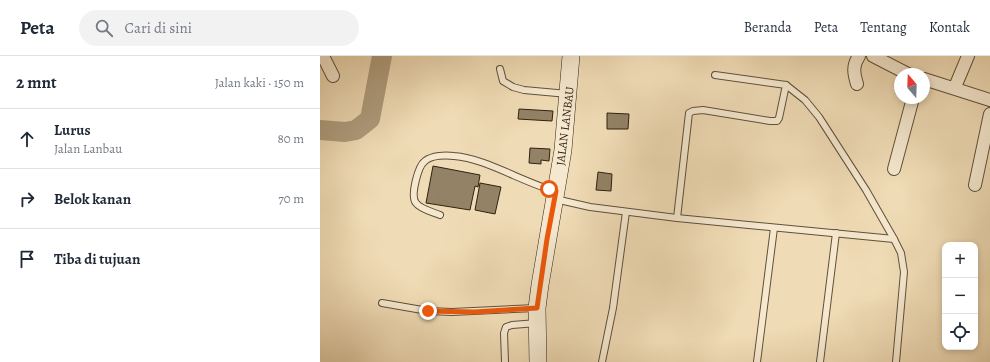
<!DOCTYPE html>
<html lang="id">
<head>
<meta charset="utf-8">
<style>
  :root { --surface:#fff; --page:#f2f2f3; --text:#1f2937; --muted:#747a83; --line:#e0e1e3 }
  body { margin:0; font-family:Alegreya,serif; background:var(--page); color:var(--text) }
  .controls { position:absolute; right:12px; bottom:12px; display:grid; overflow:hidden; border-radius:8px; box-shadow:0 2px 6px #0003 }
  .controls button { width:36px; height:36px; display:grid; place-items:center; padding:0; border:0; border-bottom:1px solid var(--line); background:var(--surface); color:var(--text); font:20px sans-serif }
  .compass { position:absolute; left:574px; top:12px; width:36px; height:36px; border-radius:50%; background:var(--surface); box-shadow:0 2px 6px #0003; rotate:341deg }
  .stop { position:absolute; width:12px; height:12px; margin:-9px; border:3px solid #ea580c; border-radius:50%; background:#fff }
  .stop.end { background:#ea580c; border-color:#fff; box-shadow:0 1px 4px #0008 }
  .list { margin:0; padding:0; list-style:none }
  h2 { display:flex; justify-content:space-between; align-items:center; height:52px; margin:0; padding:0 16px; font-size:17px }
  h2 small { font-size:13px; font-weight:400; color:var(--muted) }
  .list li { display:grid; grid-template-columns:26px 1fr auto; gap:12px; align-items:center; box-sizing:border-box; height:60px; padding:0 16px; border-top:1px solid var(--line) }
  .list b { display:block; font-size:15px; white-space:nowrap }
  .list p { margin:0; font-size:13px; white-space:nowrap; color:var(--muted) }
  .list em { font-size:13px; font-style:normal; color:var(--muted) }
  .icon { flex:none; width:22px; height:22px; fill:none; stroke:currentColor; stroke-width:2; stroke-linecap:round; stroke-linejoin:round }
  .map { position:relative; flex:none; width:670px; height:306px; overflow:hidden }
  header { display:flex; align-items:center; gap:24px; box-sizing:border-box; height:56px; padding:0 20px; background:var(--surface); border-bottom:1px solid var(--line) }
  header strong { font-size:19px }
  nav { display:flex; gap:22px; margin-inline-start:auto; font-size:14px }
  .search { width:280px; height:36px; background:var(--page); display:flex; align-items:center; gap:10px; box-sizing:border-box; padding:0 14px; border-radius:22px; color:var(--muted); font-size:15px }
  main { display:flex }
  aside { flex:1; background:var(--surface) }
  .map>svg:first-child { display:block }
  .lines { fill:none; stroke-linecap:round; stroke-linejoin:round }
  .river { stroke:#ae9c7d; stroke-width:20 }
  .building { fill:#938266; stroke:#2f2210 }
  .lane-casing { stroke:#5f5039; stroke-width:8 }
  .street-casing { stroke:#5f5039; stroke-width:14 }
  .secondary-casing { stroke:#2f2210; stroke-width:18 }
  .lane { stroke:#f5e8cf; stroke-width:6 }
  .street { stroke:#f5e8cf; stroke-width:12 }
  .secondary { stroke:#f5e8cf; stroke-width:17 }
  .route { stroke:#ea580c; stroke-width:5 }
  .labels { text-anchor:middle; stroke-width:3; stroke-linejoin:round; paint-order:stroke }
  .street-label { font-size:12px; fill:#2f2210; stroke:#f5e8cf }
</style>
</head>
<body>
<header>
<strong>Peta</strong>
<div class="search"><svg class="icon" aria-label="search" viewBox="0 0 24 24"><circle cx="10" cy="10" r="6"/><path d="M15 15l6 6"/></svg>Cari di sini</div>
<nav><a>Beranda</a><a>Peta</a><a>Tentang</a><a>Kontak</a></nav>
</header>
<main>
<aside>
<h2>2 mnt<small>Jalan kaki · 150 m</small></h2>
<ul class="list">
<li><svg class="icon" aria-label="ahead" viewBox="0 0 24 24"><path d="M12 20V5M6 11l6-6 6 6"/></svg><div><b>Lurus</b><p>Jalan Lanbau</p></div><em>80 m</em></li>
<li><svg class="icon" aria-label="right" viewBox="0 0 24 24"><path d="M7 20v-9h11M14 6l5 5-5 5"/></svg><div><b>Belok kanan</b></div><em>70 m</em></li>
<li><svg class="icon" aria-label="arrive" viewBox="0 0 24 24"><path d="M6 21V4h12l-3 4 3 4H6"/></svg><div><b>Tiba di tujuan</b></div></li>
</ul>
</aside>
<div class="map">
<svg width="670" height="306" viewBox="0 0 670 306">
  <rect width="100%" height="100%" fill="#efdbb5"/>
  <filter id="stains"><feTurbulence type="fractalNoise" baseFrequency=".005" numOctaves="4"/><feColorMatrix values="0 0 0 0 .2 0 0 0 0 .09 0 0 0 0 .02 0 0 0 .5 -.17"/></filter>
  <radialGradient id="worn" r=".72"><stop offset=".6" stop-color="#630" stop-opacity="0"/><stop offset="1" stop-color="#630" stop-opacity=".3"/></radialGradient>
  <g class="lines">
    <polyline class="river" points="0,74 25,76 36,74 50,63 62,0"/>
  </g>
  <g class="building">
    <polygon points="199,53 233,55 232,65 198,63"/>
    <polygon points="287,57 309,58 308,73 287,73"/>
    <polygon points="210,92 230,93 229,105 221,104 221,108 209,107"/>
    <polygon points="113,110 160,119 158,131 155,130 150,154 106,147"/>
    <polygon points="278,116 292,118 291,135 276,134"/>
    <polygon points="160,127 181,131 175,158 155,154"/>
  </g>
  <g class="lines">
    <defs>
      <g id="lane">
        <polyline points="180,13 183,25 193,31 204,34 248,38"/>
        <polyline points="466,29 485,44 499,61 546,134 574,183"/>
        <polyline points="235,143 270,151 357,162 574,183 581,197 584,216 576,306"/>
        <path d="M 120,159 C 113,156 100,153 96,147 C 90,140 98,110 105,105 C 112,99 126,99 134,100 C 165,102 204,127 235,135"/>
        <polyline points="357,162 369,57 373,55 383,54 450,65 457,65 459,62 466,29 395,19"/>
        <polyline points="62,247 108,255 132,256 216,252"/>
        <polyline points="185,306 184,277 186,271 192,269 217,267"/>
        <polyline points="282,306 293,252 306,156"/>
        <polyline points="437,306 454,172"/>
        <polyline points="500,306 516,177"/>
      </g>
      <g id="street">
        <polyline points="3,0 13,20"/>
        <polyline points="553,0 588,18"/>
        <polyline points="604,23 670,44"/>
        <path d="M 537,28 C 534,18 532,10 539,0"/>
        <polyline points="635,31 648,0"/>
        <polyline points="574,113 593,42"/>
        <polyline points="655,129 670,58"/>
      </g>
      <polyline id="secondary" points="218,306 217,252 220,229 243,94 251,0"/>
    </defs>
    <use href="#lane" class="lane-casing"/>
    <use href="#street" class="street-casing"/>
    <use href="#secondary" class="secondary-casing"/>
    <use href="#lane" class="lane"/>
    <use href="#street" class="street"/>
    <use href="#secondary" class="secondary"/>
  </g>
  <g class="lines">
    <polyline class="route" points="108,255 154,256 217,252 227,183 236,135 229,133"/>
  </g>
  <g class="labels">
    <g class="street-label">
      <text transform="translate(245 70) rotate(-83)" y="4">JALAN LANBAU</text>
    </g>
  </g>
  <rect width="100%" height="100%" filter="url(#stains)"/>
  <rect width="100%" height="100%" fill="url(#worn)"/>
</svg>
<div class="controls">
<button>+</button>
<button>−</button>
<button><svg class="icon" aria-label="locate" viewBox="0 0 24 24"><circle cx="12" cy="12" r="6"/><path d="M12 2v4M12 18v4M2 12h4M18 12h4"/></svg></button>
</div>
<svg class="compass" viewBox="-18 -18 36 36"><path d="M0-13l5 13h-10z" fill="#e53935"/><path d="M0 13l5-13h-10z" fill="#747a83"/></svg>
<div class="stop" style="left:229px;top:133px"></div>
<div class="stop end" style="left:108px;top:255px"></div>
</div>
</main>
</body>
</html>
